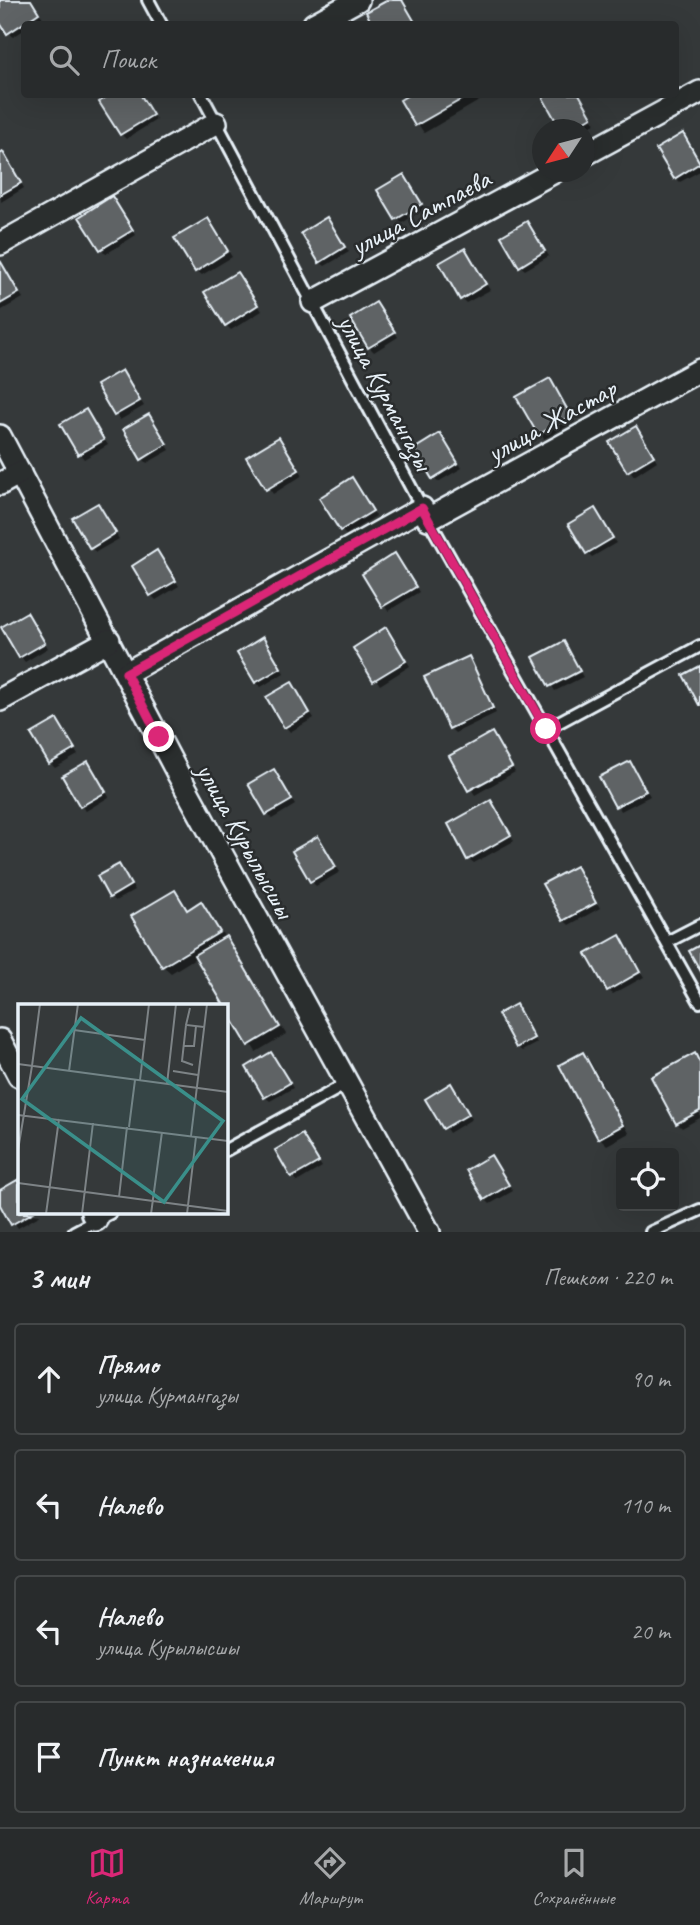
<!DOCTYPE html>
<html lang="ru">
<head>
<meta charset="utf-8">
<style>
  :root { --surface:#282b2c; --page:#303334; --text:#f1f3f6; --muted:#a5a7a9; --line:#444748; --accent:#db2777 }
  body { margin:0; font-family:Caveat,sans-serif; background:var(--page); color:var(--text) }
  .controls { position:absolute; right:21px; bottom:21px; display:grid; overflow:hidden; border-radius:7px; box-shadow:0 7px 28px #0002 }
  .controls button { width:63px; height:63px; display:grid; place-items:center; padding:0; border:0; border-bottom:2px solid var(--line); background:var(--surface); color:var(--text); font:35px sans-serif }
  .compass { position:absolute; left:532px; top:119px; width:63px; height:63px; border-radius:50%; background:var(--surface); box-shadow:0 7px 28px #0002; rotate:234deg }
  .stop { position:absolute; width:21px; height:21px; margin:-16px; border:5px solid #db2777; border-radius:50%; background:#fff }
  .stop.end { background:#db2777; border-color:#fff; box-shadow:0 2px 7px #0008 }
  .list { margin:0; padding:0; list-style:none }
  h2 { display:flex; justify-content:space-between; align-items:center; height:91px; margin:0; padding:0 28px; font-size:30px }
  h2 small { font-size:23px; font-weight:400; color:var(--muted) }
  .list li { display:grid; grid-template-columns:46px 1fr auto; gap:21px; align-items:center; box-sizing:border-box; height:112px; margin:0 14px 14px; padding:0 14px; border:2px solid var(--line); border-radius:7px }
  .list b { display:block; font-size:26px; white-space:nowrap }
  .list p { margin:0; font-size:23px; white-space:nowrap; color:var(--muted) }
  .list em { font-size:23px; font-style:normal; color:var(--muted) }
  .icon { flex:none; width:38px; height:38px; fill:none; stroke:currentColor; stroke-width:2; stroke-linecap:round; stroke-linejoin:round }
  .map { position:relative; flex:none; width:700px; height:1232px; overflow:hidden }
  .search { position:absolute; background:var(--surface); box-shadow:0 7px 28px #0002; left:21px; right:21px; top:21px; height:77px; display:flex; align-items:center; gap:18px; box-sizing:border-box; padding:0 24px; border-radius:7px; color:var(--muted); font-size:26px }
  .sheet { height:595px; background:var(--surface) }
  nav { display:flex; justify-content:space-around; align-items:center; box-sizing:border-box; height:98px; border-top:2px solid var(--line); background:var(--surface); font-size:19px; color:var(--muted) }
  nav a { display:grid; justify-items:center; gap:4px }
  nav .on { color:var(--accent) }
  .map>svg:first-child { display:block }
  .shadow { fill:#0007 }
  .building { fill:#5f6365; stroke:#e8f1f8; stroke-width:2 }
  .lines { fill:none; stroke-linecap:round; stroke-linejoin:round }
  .lane-casing { stroke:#e8f1f8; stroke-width:16 }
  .street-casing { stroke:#e8f1f8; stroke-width:26 }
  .lane { stroke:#2a2d2e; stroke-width:10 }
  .street { stroke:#2a2d2e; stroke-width:21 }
  .route { stroke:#db2777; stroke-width:9 }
  .labels { text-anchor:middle; stroke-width:5; stroke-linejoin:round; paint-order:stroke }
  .street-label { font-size:28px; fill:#e8f1f8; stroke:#2a2d2e }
  .inset-road { fill:none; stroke:#7d8386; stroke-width:2 }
  .view { fill:#3a8f8a; fill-opacity:0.15; stroke:#3a8f8a; stroke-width:3.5 }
  .inset-edge { fill:none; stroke:#e8f1f8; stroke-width:3.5 }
</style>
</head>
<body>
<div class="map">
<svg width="700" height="1232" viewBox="0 0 700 1232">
  <rect width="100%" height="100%" fill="#35393a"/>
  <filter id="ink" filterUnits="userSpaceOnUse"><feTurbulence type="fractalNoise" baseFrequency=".0143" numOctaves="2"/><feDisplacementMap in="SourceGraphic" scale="14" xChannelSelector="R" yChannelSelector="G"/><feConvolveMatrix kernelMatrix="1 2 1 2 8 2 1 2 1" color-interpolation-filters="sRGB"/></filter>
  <g filter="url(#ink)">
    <g class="shadow">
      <polygon points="0,0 31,0 43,18 33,24 24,24 24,30 13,37 0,20"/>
      <polygon points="392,0 403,0 416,24 374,24 368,13"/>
      <polygon points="140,94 156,120 126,139 121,134"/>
      <polygon points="414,94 491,94 424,133 403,101"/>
      <polygon points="579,94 595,123 583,130 563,130"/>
      <polygon points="682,135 700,161 700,171 680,182 676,178"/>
      <polygon points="3,154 24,188 1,202 0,156"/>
      <polygon points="403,176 425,209 402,223 397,219"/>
      <polygon points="116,203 136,235 106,254 101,249"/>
      <polygon points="327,219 349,252 325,266 320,262"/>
      <polygon points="527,223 549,256 525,270 520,266"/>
      <polygon points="212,225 232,257 202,275 197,271"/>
      <polygon points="464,250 490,290 466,303 461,298"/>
      <polygon points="0,265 23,298 0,311"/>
      <polygon points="237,274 262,311 231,330 226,325"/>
      <polygon points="376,304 398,337 374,352 369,347"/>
      <polygon points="122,372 144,406 120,420 99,386"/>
      <polygon points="549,380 575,422 544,439 518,398"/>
      <polygon points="86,411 108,445 84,459 80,454"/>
      <polygon points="148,416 170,450 147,463 143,459"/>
      <polygon points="640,433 657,461 634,476 612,443"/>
      <polygon points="440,435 462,468 438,482 433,478"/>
      <polygon points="278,439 303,475 273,494 248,458"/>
      <polygon points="356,484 376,516 346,535 341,530"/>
      <polygon points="97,505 119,539 96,552 91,548"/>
      <polygon points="594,510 616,543 592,557 588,553"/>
      <polygon points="157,553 179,586 156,600 151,595"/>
      <polygon points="399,560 419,592 388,611 364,574"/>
      <polygon points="27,614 48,648 25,662 21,657"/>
      <polygon points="390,634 410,666 380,685 355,648"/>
      <polygon points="563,643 583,677 555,691 535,658"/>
      <polygon points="267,644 284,673 261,687 256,682"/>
      <polygon points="468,658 496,713 455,733 450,728"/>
      <polygon points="292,684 314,718 290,732 286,727"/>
      <polygon points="56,721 78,755 55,768 50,763"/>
      <polygon points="492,734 515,772 475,795 451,757"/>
      <polygon points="630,763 650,796 621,811 602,777"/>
      <polygon points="92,768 109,797 86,811 81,806"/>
      <polygon points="274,771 295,805 272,819 268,814"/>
      <polygon points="491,803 514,841 474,863 469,859"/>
      <polygon points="318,838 340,872 316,886 311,881"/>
      <polygon points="119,866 135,890 115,901 110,897"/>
      <polygon points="576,868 600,908 569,925 564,920"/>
      <polygon points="175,892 189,911 201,903 208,911 286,1034 256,1052 197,957 171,973 163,966"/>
      <polygon points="619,937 644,977 613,994 608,990"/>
      <polygon points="516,1007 537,1043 522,1051 517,1047"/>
      <polygon points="271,1054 293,1088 270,1101 265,1097"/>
      <polygon points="583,1054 590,1061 629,1133 607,1145 600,1138"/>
      <polygon points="695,1056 700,1062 700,1118 682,1128 677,1123"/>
      <polygon points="455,1090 472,1119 449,1133 427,1099"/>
      <polygon points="302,1136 322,1167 297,1182 277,1151"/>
      <polygon points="491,1157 513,1191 490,1204 485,1199"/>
      <polygon points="19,1181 19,1213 41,1215 18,1228 0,1202 0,1192"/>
    </g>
    <g class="building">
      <polygon points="0,0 31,0 39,13 7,34 0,23"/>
      <polygon points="388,0 402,0 416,24 372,24 366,12"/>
      <polygon points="111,94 140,94 153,115 120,135 99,102"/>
      <polygon points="410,94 471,94 415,126 400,100"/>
      <polygon points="549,94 579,94 592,117 570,130 561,130 543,98"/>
      <polygon points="683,133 700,163 674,179 656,149"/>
      <polygon points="3,152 21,183 0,195 0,154"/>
      <polygon points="404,174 422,204 395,220 377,190"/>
      <polygon points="112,196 133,230 100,250 79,217"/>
      <polygon points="327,217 345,247 319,263 301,233"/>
      <polygon points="208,218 228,251 195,272 174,238"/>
      <polygon points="527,221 545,251 519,267 501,236"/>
      <polygon points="465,248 486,284 460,300 439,263"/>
      <polygon points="1,262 19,293 0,304 0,263"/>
      <polygon points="237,272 258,305 225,326 204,292"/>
      <polygon points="376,302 395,332 368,348 350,318"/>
      <polygon points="122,370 140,401 114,416 96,385"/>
      <polygon points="550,378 571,416 538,435 516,397"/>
      <polygon points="86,409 104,440 78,455 60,424"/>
      <polygon points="149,414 167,444 141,460 123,429"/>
      <polygon points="636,426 654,456 627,472 609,442"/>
      <polygon points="440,433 458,463 432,479 414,449"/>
      <polygon points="279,437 299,470 266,490 246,457"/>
      <polygon points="352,477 373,511 340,531 319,498"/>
      <polygon points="98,503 116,533 90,549 72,518"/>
      <polygon points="595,508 613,538 586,554 568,524"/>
      <polygon points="157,550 176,581 150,596 132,566"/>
      <polygon points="395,553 416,587 382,607 362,574"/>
      <polygon points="27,612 45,643 19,658 1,627"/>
      <polygon points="386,627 406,661 373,681 353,648"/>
      <polygon points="263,637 281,668 255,683 237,653"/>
      <polygon points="564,641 580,671 549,687 533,657"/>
      <polygon points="469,656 493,708 449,729 424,677"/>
      <polygon points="700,666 700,705 699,705 683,675"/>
      <polygon points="292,682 310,713 284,728 266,697"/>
      <polygon points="57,719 75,749 49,764 31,734"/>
      <polygon points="492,732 512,767 468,791 449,756"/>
      <polygon points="88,761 106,792 80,807 62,776"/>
      <polygon points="630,761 646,791 615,807 599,777"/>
      <polygon points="274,769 292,800 266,815 248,784"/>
      <polygon points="491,800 511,835 467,860 448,824"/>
      <polygon points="318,836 336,867 310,882 292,851"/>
      <polygon points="119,864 131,885 109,898 97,876"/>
      <polygon points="576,866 596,903 563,921 542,884"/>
      <polygon points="175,890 187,910 201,901 220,932 162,967 131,916"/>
      <polygon points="620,935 640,972 607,991 586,954"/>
      <polygon points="226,936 280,1027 248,1046 194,955"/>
      <polygon points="700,945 700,970 689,951"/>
      <polygon points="516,1004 534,1038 516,1048 498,1014"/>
      <polygon points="271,1052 290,1083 264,1098 246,1067"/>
      <polygon points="583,1052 623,1125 598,1139 559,1065"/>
      <polygon points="695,1053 700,1063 700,1111 676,1124 651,1077"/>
      <polygon points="451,1083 469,1114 443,1129 425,1099"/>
      <polygon points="302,1134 319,1162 291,1178 275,1150"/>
      <polygon points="491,1155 509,1185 484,1200 466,1170"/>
      <polygon points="19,1179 19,1213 32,1213 11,1225 0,1205 0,1190"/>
    </g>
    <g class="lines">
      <defs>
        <g id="lane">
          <polyline points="148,0 161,24"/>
          <polyline points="201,94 422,508 700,1002"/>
          <polyline points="546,729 700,646"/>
          <polyline points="667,942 700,925"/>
          <polyline points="226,1150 348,1083"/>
          <polyline points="74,1232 110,1213"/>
          <polyline points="651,1232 700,1210"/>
        </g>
        <g id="street">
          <polyline points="314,24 358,0"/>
          <polyline points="584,155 700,92"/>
          <polyline points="0,244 216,123"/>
          <polyline points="313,302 554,172"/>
          <polyline points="0,436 178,774 429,1232"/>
          <polyline points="0,484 20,473"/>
          <polyline points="428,519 700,370"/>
          <polyline points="126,673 422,508"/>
          <polyline points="0,700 109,640"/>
          <polyline points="0,1040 19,1076"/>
          <polyline points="92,1213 96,1220"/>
        </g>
      </defs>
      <use href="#lane" class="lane-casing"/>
      <use href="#street" class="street-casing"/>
      <use href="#lane" class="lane"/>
      <use href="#street" class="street"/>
    </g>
  </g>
  <g class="lines" filter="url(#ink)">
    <polyline class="route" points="159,737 126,673 422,508 546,729"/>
  </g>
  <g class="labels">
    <g class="street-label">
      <text transform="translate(420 212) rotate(-28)" y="10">улица Сатпаева</text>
      <text transform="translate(386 392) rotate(62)" y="10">улица Курмангазы</text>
      <text transform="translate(551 420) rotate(-29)" y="10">улица Жастар</text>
      <text transform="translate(246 840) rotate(61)" y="10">улица Курылысшы</text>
    </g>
  </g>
  <g transform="translate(18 1004)">
    <rect width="210" height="210" fill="#35393a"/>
    <path class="inset-road" d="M 172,4 L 168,21 L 186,23M 168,21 L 164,57 L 175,61M 56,26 L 127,36M 165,42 L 176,42 L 178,22M 0,60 L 210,88M 14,62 L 22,0M 51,67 L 60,0M 155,67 L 180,71M 122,76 L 131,0M 149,80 L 158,0M 0,111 L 210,137M 111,123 L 117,76M 173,132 L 189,0M 0,146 L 14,62M 0,179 L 210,207M 101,193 L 109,123M 28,210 L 41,115M 64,210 L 75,119M 133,210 L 144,128M 169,210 L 178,133"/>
    <path class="view" d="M 63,14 L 205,117 L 146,198 L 4,95 Z"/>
    <rect width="210" height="210" class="inset-edge"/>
  </g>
</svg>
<div class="controls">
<button><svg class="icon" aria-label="locate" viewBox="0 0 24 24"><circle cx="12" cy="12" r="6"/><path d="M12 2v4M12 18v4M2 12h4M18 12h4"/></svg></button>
</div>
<svg class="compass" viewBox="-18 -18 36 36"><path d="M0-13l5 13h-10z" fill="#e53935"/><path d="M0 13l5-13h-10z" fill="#a5a7a9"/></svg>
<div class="stop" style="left:546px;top:729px"></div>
<div class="stop end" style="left:159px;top:737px"></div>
<div class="search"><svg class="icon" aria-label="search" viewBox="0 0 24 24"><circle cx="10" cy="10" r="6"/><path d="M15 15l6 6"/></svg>Поиск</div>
</div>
<section class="sheet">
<h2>3 мин<small>Пешком · 220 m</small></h2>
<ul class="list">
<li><svg class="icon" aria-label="ahead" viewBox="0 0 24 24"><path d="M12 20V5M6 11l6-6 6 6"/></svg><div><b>Прямо</b><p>улица Курмангазы</p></div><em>90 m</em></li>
<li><svg class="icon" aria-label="left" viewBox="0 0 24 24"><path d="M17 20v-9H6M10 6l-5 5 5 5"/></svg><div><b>Налево</b></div><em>110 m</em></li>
<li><svg class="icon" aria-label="left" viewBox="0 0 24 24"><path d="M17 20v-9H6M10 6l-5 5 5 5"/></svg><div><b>Налево</b><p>улица Курылысшы</p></div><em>20 m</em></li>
<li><svg class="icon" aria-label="arrive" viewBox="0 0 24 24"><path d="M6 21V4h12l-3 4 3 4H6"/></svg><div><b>Пункт назначения</b></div></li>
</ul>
</section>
<nav>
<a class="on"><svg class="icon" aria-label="map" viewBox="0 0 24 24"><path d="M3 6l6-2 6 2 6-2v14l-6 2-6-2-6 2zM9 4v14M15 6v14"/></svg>Карта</a>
<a><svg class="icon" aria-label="directions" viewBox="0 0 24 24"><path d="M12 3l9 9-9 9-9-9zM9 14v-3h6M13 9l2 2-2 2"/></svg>Маршрут</a>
<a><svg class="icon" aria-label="saved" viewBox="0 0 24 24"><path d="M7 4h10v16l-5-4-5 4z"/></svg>Сохранённые</a>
</nav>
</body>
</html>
